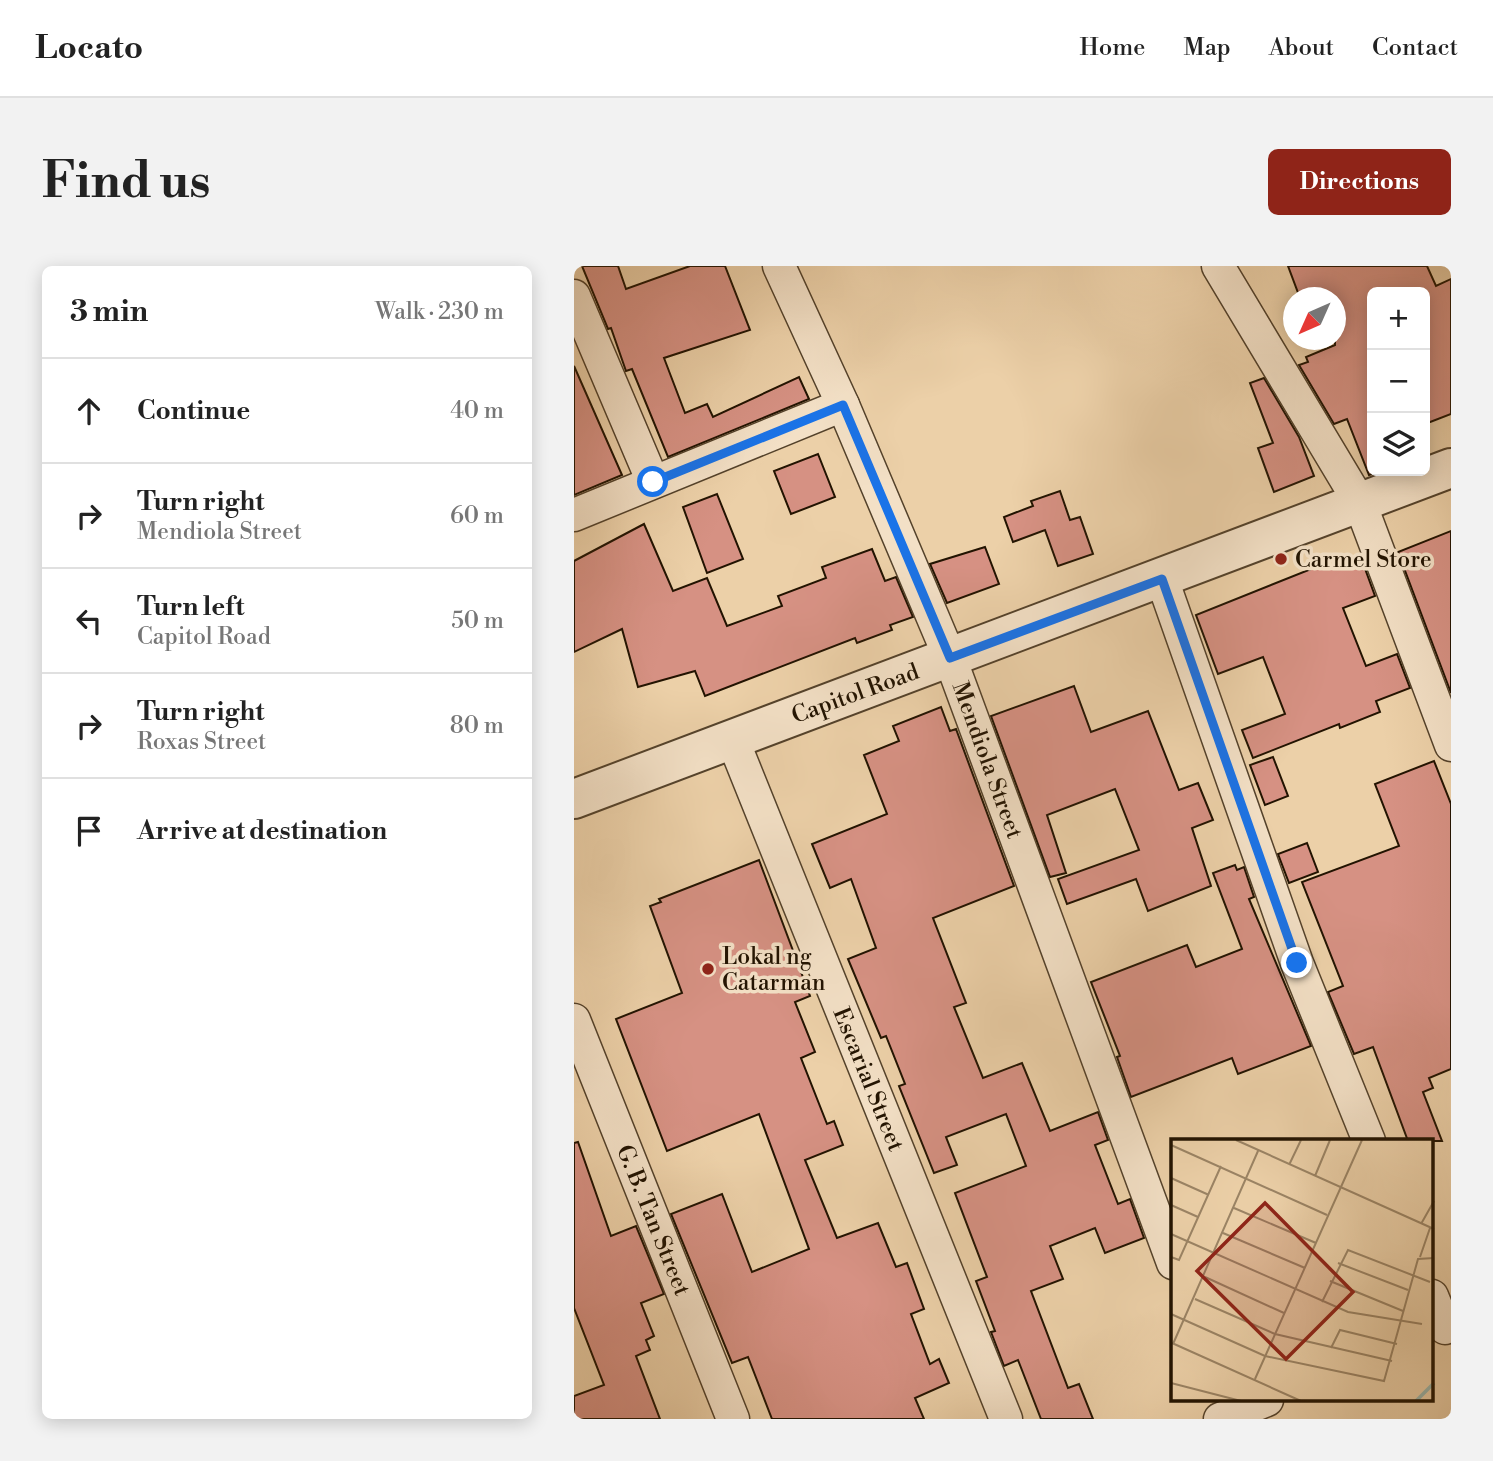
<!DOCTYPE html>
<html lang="en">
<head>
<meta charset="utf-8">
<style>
  :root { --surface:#fff; --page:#f2f2f2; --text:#222; --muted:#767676; --line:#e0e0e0; --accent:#8f2418 }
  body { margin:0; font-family:"Libre Bodoni",serif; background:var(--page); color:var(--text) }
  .controls { position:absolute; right:21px; top:21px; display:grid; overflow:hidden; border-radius:10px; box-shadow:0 4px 18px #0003 }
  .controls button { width:63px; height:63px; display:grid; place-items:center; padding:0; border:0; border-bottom:2px solid var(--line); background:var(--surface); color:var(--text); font:35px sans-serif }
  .compass { position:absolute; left:709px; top:21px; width:63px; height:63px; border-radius:50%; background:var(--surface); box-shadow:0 4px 18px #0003; rotate:225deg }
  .stop { position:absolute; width:21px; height:21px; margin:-16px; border:5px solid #1a73e8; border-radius:50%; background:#fff }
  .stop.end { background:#1a73e8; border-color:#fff; box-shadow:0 2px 7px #0008 }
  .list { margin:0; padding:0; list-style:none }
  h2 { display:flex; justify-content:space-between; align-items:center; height:91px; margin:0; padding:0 28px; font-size:30px }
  h2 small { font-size:23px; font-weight:400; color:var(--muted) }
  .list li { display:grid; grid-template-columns:46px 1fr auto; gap:21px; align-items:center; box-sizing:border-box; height:105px; padding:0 28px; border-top:2px solid var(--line) }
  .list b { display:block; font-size:26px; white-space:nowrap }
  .list p { margin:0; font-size:23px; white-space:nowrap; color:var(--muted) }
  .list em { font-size:23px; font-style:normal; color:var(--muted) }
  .icon { flex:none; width:38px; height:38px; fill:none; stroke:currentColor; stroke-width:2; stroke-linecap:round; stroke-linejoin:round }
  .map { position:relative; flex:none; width:877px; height:1153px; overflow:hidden; border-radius:10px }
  header { display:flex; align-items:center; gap:42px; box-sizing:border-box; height:98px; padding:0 35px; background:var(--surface); border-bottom:2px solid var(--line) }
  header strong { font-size:33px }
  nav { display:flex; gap:38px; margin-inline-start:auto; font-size:24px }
  .intro { display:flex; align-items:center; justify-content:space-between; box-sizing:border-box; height:168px; padding:0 42px }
  h1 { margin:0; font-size:49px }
  .button { padding:18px 32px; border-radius:10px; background:var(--accent); color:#fff; font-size:24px; font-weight:700 }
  main { display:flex; gap:42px; padding:0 42px }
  aside { flex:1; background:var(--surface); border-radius:10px; box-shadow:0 4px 18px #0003 }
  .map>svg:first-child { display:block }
  .building { fill:#d69183; stroke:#221301; stroke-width:2 }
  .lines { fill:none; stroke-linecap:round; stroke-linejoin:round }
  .minor-casing { stroke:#54422b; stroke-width:35 }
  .tertiary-casing { stroke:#54422b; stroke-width:42 }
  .minor { stroke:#f3e0c6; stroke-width:32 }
  .tertiary { stroke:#f3e0c6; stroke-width:38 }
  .route { stroke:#1a73e8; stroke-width:9 }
  .poi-dot { fill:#8f2418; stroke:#f3e0c6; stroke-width:2.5 }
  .labels { text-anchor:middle; stroke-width:7; stroke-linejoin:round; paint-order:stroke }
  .poi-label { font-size:23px; fill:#221301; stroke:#f3e0c6; text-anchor:start }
  .street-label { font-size:23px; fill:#221301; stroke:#f3e0c6 }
  .inset-river { fill:none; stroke:#99b6ad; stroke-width:3.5 }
  .inset-road { fill:none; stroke:#9b8465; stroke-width:2 }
  .view { fill:#8f2418; fill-opacity:0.15; stroke:#8f2418; stroke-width:3.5 }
  .inset-edge { fill:none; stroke:#221301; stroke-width:3.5 }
</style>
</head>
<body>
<header>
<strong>Locato</strong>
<nav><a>Home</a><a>Map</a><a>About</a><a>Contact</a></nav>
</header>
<div class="intro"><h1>Find us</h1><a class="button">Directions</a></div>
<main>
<aside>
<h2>3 min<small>Walk · 230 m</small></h2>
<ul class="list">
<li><svg class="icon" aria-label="ahead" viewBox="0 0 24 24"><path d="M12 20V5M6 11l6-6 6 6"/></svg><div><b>Continue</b></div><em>40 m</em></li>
<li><svg class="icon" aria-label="right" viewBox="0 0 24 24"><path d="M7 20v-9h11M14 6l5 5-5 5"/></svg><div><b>Turn right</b><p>Mendiola Street</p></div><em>60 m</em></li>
<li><svg class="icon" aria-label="left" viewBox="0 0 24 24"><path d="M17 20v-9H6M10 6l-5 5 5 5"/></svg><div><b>Turn left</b><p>Capitol Road</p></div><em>50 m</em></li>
<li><svg class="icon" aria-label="right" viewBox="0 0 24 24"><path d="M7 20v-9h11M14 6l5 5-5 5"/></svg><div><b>Turn right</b><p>Roxas Street</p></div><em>80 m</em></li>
<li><svg class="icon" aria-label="arrive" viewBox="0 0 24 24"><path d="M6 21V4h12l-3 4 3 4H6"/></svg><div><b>Arrive at destination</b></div></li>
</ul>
</aside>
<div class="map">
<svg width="877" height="1153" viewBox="0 0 877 1153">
  <rect width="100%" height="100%" fill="#ecd0a8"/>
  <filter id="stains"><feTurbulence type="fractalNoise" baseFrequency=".00286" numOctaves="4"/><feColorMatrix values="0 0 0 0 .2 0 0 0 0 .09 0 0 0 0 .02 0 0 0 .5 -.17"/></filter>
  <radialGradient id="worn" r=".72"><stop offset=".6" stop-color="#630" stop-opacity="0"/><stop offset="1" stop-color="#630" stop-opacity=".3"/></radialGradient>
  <g class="building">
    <polygon points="8,0 44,0 52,23 116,0 151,0 176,64 90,92 111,147 133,138 139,151 225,111 235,133 94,191 58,103 52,105 37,62 34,63"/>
    <polygon points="714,0 853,0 862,20 877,13 877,148 851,158 851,26 798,26 798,208 795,209 773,153 760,158 725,99 734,96 732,91 761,79 761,32 726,32"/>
    <polygon points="0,100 48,209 0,229"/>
    <polygon points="690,112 725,171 740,210 700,226 684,182 699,177 676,117"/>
    <polygon points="244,188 261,231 217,248 200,205"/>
    <polygon points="486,225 496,254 506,251 519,288 484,300 471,264 439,276 430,251 459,240 457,235"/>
    <polygon points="143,228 169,293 133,307 109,241"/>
    <polygon points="70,258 99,325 133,312 153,360 208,340 204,330 252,312 248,301 298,283 311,315 322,311 339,351 316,359 318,364 283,377 281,372 131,430 121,405 64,421 48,363 0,386 0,295"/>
    <polygon points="877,265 877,427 824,286"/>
    <polygon points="411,281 425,318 373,337 356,298"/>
    <polygon points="786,289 801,330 769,342 792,400 823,388 836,422 802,435 806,446 766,462 765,458 679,492 668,464 711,448 689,391 644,408 622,349 752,297 754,301"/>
    <polygon points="500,420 517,466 574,445 605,524 624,517 639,554 618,562 637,620 574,645 562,613 493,638 484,613 565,584 541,523 473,549 492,607 476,611 417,450"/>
    <polygon points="367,441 376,465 382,463 440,620 359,652 392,737 380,741 409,812 448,797 476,865 524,846 534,874 521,879 544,938 556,933 570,972 531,987 521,962 476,980 489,1013 457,1025 494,1122 505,1118 519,1153 467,1153 444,1094 430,1100 417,1066 421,1065 402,1015 413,1011 381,927 452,900 432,848 372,871 383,899 360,907 325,820 331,818 312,770 307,772 274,693 302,682 277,613 256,622 238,578 313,548 290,489 325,475 319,460"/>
    <polygon points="699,491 714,530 691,539 676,499"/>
    <polygon points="860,495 877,538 877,803 855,812 859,822 849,826 868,875 834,875 799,781 780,788 754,726 769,720 728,616 825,580 801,518"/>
    <polygon points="733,577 744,606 715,617 704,588"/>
    <polygon points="185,594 236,730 221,736 241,786 227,792 253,858 260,855 269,879 231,894 263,972 304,957 322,1001 333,997 350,1043 337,1048 356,1098 365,1093 375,1117 341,1132 350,1153 198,1153 174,1091 158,1097 97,948 148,928 178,1006 235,983 185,848 93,885 42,753 108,727 76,640 87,636 85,633"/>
    <polygon points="661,599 663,604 670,601 680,631 675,633 737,780 664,808 658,792 557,831 543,791 546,790 517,716 613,679 622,701 668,683 639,607"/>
    <polygon points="4,876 37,970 62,960 90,1028 67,1037 80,1070 72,1074 76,1084 62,1090 86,1153 0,1153 0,1130 30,1119 0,1042 0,877"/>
  </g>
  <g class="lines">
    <defs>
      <g id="minor">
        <polyline points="205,0 269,139 376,392 599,997"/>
        <polyline points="644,0 786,237 877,479"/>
        <polyline points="0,30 79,216"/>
        <polyline points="0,249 269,139"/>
        <polyline points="588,313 723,697 795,875"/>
        <polyline points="158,472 432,1153"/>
        <polyline points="0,754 159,1153"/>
        <polyline points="858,1030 871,1062"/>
        <polyline points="646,1153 693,1134"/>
      </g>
      <polyline id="tertiary" points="0,533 877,202"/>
    </defs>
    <use href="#minor" class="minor-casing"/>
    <use href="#tertiary" class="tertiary-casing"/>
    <use href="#minor" class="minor"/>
    <use href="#tertiary" class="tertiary"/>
  </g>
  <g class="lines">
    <polyline class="route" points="79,216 269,139 376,392 588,313 723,697"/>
  </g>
  <g class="poi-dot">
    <circle cx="707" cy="293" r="7"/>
    <circle cx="134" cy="703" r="7"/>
  </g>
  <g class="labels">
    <g class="poi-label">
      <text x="721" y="301">Carmel Store</text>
      <text x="148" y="698">Lokal ng<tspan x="148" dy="26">Catarman</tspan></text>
    </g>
    <g class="street-label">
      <text transform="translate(281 427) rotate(-20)" y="8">Capitol Road</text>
      <text transform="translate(414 494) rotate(70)" y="8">Mendiola Street</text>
      <text transform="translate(295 813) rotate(68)" y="8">Escarial Street</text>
      <text transform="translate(80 954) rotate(68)" y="8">G. B. Tan Street</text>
    </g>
  </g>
  <g transform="translate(597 873)">
    <rect width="262" height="262" fill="#ecd0a8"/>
    <path class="inset-river" d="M 245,262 L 263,244"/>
    <path class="inset-road" d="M 65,1 L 263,90M 0,6 L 156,76M 118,26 L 130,1M 144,37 L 159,1M 0,39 L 38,56M 0,66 L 27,78M 63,69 L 145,104M 250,85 L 263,62M 52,94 L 134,129M 0,95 L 177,173 L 251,185M 0,118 L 8,121 L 50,27M 249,118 L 259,89M 167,124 L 237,151M 34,138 L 113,174M 159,142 L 232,172M 24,160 L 104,195 L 221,222M 151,163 L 177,111 L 259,143M 0,175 L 94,217 L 213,242 L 247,120 L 263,119M 1,204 L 130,262M 2,205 L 87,12M 160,209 L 169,191 L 226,205M 84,240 L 191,1M 0,244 L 70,262"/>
    <path class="view" d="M 94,64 L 182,153 L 115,220 L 26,132 Z"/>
    <rect width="262" height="262" class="inset-edge"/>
  </g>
  <rect width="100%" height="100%" filter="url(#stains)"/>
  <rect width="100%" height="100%" fill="url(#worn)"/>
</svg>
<div class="controls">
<button>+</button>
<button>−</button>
<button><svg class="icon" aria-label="layers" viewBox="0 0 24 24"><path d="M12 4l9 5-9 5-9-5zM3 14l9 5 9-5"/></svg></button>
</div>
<svg class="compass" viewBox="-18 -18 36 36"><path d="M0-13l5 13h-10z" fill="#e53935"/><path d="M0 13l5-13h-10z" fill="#767676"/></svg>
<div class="stop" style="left:79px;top:216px"></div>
<div class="stop end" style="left:723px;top:697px"></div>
</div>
</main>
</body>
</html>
